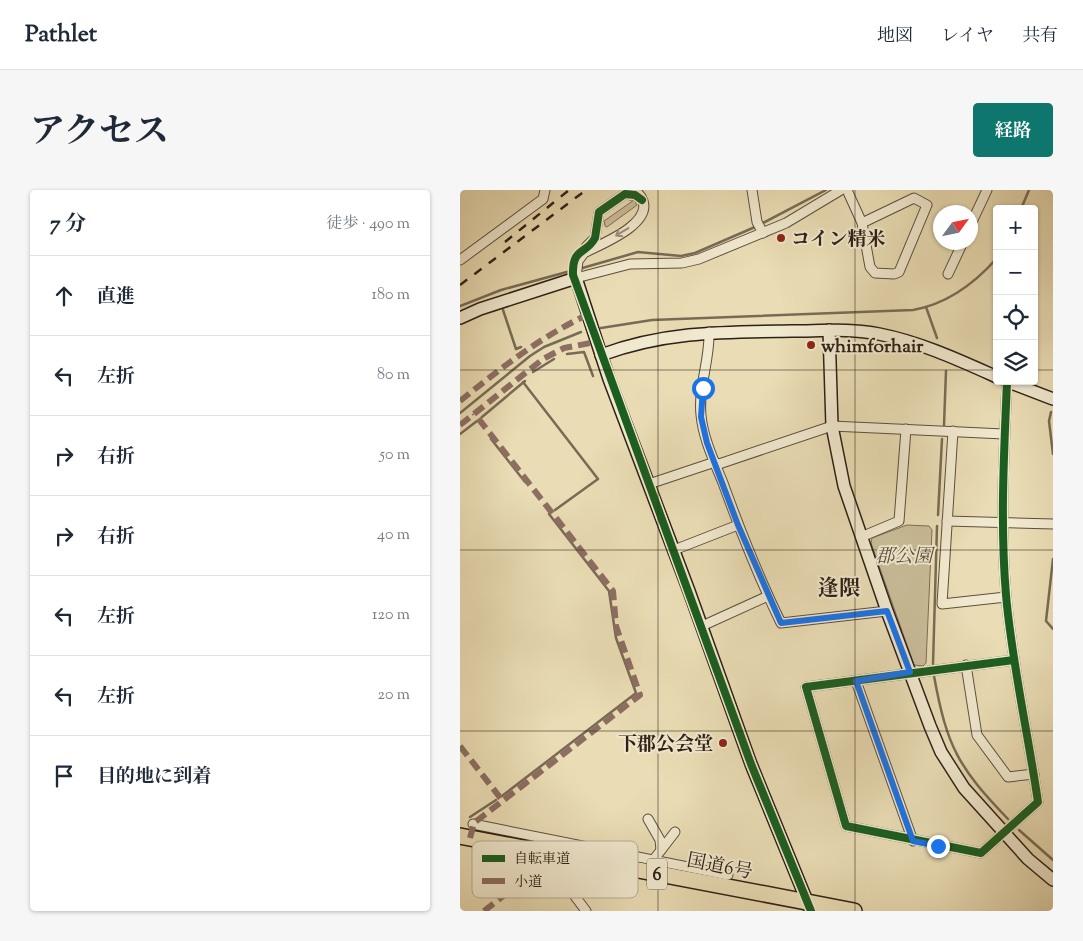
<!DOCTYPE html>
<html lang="ja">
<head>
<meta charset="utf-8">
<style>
  :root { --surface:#fff; --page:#f6f6f7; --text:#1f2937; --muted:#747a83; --line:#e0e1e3; --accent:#0f766e }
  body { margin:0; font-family:"Sorts Mill Goudy","Noto Serif JP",serif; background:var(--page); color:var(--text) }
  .controls { position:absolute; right:15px; top:15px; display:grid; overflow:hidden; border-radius:5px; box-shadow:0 1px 4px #0004 }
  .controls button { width:45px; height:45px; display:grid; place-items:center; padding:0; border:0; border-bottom:1px solid var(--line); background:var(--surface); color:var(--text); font:25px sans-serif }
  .compass { position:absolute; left:473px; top:15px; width:45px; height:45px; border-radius:50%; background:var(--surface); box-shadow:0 1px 4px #0004; rotate:57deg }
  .stop { position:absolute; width:15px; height:15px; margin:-11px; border:4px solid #1a73e8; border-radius:50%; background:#fff }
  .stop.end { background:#1a73e8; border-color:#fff; box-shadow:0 1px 5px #0008 }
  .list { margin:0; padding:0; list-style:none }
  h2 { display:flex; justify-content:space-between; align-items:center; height:65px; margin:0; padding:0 20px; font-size:21px }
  h2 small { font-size:16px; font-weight:400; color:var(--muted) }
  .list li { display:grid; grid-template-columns:32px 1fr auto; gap:15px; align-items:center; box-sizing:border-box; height:80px; padding:0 20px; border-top:1px solid var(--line) }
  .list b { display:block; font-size:19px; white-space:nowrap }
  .list em { font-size:16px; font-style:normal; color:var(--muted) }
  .icon { flex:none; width:28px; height:28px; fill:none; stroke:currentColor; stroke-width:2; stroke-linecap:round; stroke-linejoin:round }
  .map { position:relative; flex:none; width:593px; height:721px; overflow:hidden; border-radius:5px }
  header { display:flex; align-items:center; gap:30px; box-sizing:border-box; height:70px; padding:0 25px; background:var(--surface); border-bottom:1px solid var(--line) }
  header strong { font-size:24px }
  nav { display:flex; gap:28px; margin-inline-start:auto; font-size:18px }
  .intro { display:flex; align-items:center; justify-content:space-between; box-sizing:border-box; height:120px; padding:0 30px }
  h1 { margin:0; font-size:35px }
  .button { padding:12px 22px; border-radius:5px; background:var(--accent); color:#fff; font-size:18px; font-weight:700 }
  main { display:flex; gap:30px; padding:0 30px }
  aside { flex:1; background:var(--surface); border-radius:5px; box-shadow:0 1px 4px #0004 }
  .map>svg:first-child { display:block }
  .green { fill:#cabd9a; stroke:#7c6e58 }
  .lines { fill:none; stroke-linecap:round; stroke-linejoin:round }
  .stream { stroke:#786b55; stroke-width:2.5 }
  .street-casing { stroke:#5c4f3e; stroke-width:11 }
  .secondary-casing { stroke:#2d2016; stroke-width:14 }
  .highway-casing { stroke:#2d2016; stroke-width:18 }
  .street { stroke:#f1e9cf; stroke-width:9 }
  .secondary { stroke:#f1e9cf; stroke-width:11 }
  .highway { stroke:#eaddb5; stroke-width:15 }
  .rail { stroke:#2d2016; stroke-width:2.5; stroke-dasharray:9 9; stroke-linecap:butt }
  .quiet { stroke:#8d6e63; stroke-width:6; stroke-dasharray:12 6; stroke-linecap:butt }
  .cycleway-casing { stroke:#f1e9cf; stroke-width:11 }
  .cycleway { stroke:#1b5e20; stroke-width:8 }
  .oneway { stroke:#998f7c }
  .route { stroke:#1a73e8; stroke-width:6 }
  .grid { fill:none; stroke:#2d2016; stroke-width:1; stroke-opacity:0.55 }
  .poi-dot { fill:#8f2418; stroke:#f1e9cf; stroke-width:2 }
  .labels { text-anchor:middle; stroke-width:4; stroke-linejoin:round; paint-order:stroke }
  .shield { fill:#f1e9cf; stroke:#685c4e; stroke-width:1 }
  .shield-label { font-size:18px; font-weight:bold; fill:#2d2016 }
  .poi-label { font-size:19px; font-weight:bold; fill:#2d2016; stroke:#f1e9cf; text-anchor:start }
  .park-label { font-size:19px; font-style:italic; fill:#5c4f3e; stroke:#f1e9cf }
  .street-label { font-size:19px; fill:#2d2016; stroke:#f1e9cf }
  .quarter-label { font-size:21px; font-weight:bold; fill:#2d2016; stroke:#f1e9cf }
  .key { fill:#f1e9cf; stroke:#b6ad98; stroke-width:1 }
  .key-label { font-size:14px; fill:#2d2016 }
</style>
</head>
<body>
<header>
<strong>Pathlet</strong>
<nav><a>地図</a><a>レイヤ</a><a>共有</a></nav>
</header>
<div class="intro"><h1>アクセス</h1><a class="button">経路</a></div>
<main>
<aside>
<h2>7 分<small>徒歩 · 490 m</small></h2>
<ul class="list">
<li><svg class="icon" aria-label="ahead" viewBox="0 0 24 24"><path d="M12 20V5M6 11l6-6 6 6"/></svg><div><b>直進</b></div><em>180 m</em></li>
<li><svg class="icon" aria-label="left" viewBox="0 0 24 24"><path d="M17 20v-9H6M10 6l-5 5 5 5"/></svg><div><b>左折</b></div><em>80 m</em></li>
<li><svg class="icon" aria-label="right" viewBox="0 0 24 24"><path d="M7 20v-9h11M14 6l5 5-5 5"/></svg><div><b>右折</b></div><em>50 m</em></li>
<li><svg class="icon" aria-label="right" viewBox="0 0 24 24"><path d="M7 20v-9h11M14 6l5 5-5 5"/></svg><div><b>右折</b></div><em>40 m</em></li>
<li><svg class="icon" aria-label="left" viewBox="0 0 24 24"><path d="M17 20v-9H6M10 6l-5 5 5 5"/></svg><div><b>左折</b></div><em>120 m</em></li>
<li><svg class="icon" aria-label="left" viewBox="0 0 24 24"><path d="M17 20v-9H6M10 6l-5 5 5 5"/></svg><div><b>左折</b></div><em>20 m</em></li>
<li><svg class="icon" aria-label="arrive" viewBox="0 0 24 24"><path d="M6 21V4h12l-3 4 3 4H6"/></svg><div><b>目的地に到着</b></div></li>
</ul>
</aside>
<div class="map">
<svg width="593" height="721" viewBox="0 0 593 721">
  <rect width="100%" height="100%" fill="#eaddb5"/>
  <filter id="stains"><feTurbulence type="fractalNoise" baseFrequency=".004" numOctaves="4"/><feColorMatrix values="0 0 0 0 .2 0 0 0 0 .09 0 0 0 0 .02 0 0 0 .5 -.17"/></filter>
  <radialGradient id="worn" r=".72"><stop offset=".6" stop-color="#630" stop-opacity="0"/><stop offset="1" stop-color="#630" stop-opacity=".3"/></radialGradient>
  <g class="green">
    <polygon points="174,10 177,15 147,37 145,36 144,31"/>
    <polygon points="447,335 469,336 472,340 466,473 463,476 454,475 411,353 412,348"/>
  </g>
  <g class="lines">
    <g class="stream">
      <polyline points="561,19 569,0"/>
      <polyline points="301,34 366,0"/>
      <polyline points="119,79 178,62 221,66 235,63 295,37"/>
      <polyline points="0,116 41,100 114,80"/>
      <polyline points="466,117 477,148"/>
      <polyline points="43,120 56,159 61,157"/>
      <path d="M 141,138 L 192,130 L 453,120 C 487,114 515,93 537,68"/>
      <polyline points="107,164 124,162 133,186"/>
      <polyline points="73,182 94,169"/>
      <polyline points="63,192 138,289 95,320"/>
      <polyline points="591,222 589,231 593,264"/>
      <polyline points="0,223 70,166 84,157 121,142"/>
      <polyline points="22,227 65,191"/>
      <polyline points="484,235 486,181"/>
      <polyline points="0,244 17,231"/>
      <polyline points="31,249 65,292"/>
      <polyline points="478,325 482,249"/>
      <polyline points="593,369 586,431 593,439"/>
      <polyline points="473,474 477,336"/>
      <path d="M 474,486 C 487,557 498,577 548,629"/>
      <polyline points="42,606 176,503 156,448 149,401 89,324"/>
      <polyline points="10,627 36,610"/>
      <polyline points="559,640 593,670"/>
    </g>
    <defs>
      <g id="street">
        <polyline points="292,0 297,32 303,43"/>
        <polyline points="387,0 402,33 410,77 415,83 434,84 439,82 467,15 454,8 402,33"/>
        <polyline points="510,36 527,0"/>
        <polyline points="126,57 135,48 139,22 165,4 178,6"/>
        <polyline points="0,70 83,9 85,0"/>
        <polyline points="488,84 503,52"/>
        <polyline points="116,88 170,74 222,73 239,69 326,33 381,0"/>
        <path d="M 116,88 L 118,71 L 124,63 C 141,54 191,35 183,11 C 181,5 178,2 172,0"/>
        <path d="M 249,142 C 250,170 238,197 241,225 C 243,248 254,271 263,293 C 280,340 299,388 321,433 L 427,421"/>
        <path d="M 547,192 C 544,263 540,334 546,405 C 552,474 568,543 578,612 L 521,663 L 386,636 L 346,497 L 554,470"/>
        <polyline points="493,241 482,414 546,407"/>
        <polyline points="256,275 372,236 544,244"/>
        <polyline points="189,294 255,272"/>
        <polyline points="487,331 593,334"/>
        <polyline points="401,347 439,331 446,239"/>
        <polyline points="214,360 278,335"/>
        <polyline points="242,436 308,406"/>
        <polyline points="506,475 517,545 548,587 574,584"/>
        <polyline points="396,491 453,651"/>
        <polyline points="188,629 200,650 201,660"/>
        <polyline points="13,634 268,685"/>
        <polyline points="88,663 97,682 126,721"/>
        <polyline points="191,673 215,642"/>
      </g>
      <g id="secondary">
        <polyline points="0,128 20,119 116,88 149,189 229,401 291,574 351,721"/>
        <polyline points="369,140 372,236 384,296 427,421 470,536 481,562 504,598 568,669 593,690"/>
        <path d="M 141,165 C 206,141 264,142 332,141 C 360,141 391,138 419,144 C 460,152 499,170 537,187"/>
        <polyline points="546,191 593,209"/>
      </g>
      <polyline id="highway" points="0,646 394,721"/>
    </defs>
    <use href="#street" class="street-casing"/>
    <use href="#secondary" class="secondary-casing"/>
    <use href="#highway" class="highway-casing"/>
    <use href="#street" class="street"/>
    <use href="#secondary" class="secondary"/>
    <use href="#highway" class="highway"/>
    <g class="rail">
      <polyline points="45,52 109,0"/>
      <polyline points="0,95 126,0"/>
    </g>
    <g class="quiet">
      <path d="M 0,211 C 40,179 80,147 127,125"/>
      <polyline points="0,235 83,169 104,158 136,152"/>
      <polyline points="0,556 42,610"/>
      <polyline points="10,648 14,633 180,505 156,436 153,401 14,223"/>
      <polyline points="24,721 78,679 92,672"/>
    </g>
    <defs>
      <g id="cycleway">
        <path d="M 182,10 L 175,5 L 165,4 L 139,22 L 135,48 C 126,65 112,57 113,85 L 291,574 L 351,721"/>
        <path d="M 547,192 C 544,263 540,334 546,405 C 552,474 568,543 578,612 L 521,663 L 386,636 L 346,497 L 554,470"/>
      </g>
    </defs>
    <use href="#cycleway" class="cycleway-casing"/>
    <use href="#cycleway" class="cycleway"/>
  </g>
  <defs><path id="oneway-shaft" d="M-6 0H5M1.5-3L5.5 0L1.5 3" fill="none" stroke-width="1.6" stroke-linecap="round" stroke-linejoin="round" transform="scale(1.25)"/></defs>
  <use class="oneway" href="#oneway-shaft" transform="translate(162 42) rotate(149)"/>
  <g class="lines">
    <polyline class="route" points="243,198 241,227 247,253 278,335 321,433 427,421 450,482 396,491 453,651 478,656"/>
  </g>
  <path class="grid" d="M 198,0 L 198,721M 395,0 L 395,721M 0,180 L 537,180M 574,180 L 593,180M 0,360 L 593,360M 0,541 L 593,541"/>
  <g class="poi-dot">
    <circle cx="321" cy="48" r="5"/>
    <circle cx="351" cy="155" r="5"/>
    <circle cx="263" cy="553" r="5"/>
  </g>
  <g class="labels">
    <rect class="shield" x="187" y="668.5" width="20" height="31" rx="4"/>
    <g class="shield-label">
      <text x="197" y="690">6</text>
    </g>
    <g class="poi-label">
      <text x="331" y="55">コイン精米</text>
      <text x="361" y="162">whimforhair</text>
      <text x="253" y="560" text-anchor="end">下郡公会堂</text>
    </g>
    <g class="park-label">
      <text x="444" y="372">郡公園</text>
    </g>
    <g class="street-label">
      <text transform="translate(260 675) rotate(11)" y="7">国道6号</text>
    </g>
    <g class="quarter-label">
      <text x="379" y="405">逢隈</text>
    </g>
  </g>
  <rect x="12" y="651" width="166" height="57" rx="8" class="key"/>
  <rect x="22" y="665" width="23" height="7" fill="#1b5e20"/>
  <rect x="22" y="688" width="23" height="6" fill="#8d6e63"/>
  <g class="key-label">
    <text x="54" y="673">自転車道</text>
    <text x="54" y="696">小道</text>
  </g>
  <rect width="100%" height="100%" filter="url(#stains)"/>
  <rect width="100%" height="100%" fill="url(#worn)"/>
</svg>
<div class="controls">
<button>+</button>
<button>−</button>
<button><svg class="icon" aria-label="locate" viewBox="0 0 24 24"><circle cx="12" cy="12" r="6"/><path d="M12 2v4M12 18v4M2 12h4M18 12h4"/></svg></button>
<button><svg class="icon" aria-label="layers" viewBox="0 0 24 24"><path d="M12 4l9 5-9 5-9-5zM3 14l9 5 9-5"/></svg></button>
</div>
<svg class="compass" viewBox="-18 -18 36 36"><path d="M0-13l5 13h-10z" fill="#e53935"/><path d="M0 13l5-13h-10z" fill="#747a83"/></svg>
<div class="stop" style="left:243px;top:198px"></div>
<div class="stop end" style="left:478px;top:656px"></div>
</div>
</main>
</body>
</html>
